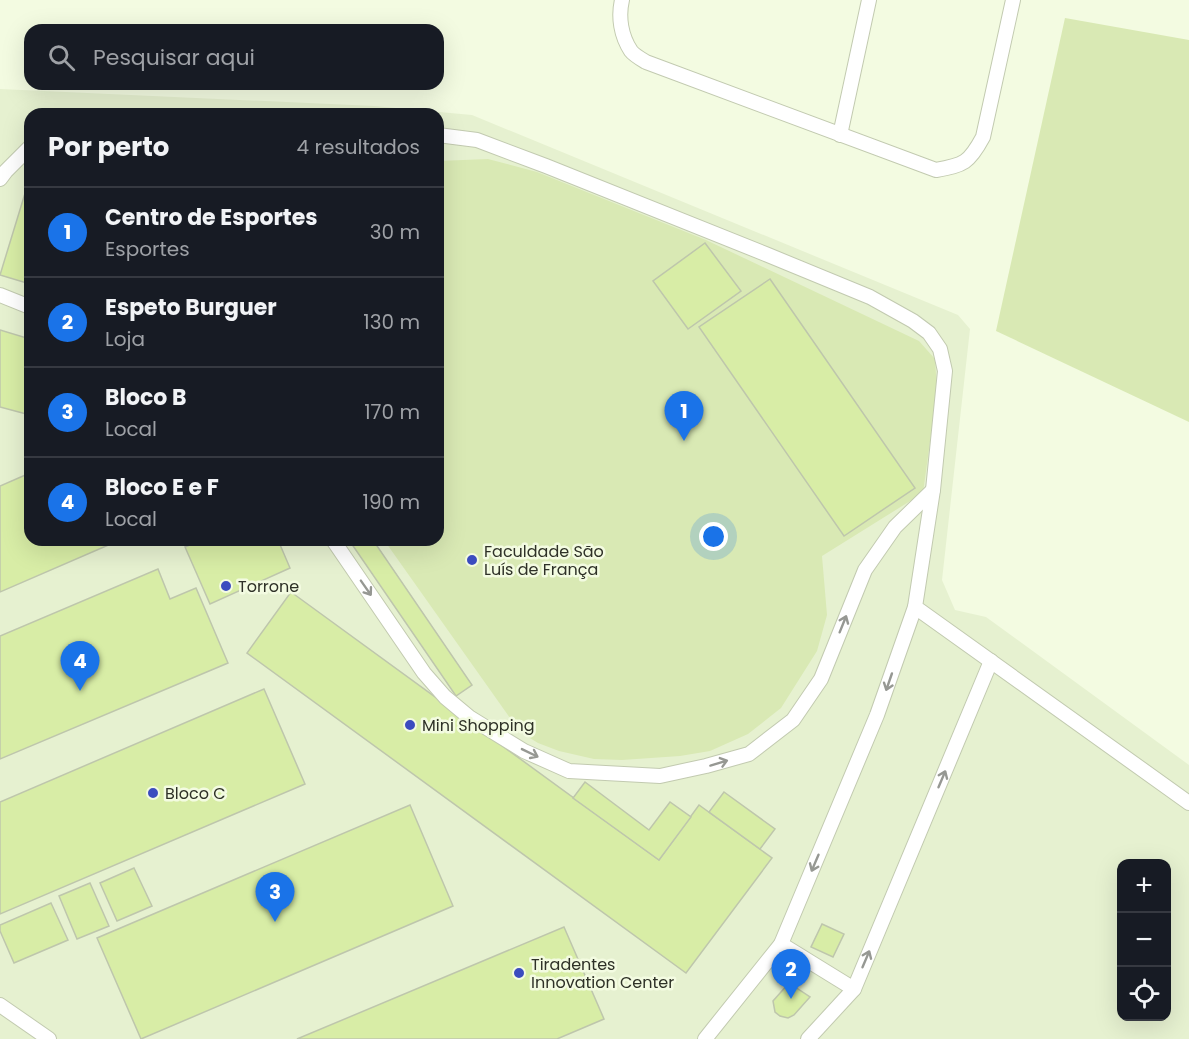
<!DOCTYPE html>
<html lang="pt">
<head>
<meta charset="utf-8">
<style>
  :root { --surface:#171b24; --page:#20242c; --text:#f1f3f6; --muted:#9ea1a6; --line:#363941; --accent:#1a73e8 }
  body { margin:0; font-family:Poppins,sans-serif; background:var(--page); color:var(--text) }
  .controls { position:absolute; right:18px; bottom:18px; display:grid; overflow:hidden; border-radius:12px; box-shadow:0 6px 24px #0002 }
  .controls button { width:54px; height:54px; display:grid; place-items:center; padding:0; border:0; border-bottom:2px solid var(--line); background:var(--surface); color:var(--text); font:30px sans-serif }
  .you { position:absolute; left:714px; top:537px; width:21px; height:21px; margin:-15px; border:4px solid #fff; border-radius:50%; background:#1a73e8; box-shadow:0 0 0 9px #1a73e833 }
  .badge { display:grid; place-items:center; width:39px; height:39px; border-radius:50%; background:var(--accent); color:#fff; font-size:20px; font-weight:700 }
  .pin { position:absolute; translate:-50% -50px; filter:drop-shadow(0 2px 3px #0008) }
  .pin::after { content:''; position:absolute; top:32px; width:21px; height:18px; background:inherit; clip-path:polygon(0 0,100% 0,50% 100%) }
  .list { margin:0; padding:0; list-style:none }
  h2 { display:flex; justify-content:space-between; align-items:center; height:78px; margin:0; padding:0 24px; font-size:26px }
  h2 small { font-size:20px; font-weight:400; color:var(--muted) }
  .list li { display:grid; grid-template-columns:39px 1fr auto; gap:18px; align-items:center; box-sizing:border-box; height:90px; padding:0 24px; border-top:2px solid var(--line) }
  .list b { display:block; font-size:22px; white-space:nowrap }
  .list p { margin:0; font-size:20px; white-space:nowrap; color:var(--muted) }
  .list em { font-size:20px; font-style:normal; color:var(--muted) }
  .icon { flex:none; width:33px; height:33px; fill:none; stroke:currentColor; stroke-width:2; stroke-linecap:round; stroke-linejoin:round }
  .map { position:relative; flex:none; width:1189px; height:1039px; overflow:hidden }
  .search { position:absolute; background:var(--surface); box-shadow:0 6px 24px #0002; left:24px; top:24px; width:420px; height:66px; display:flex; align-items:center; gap:15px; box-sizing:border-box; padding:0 21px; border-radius:18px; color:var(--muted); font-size:22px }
  .panel { position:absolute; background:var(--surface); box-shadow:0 6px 24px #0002; left:24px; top:108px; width:420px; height:438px; border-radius:18px }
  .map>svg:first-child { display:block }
  .built { fill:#e6f1d0; fill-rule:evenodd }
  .green { fill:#d9e9b4 }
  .building { fill:#d8eda6; stroke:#bec6ac; stroke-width:1.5 }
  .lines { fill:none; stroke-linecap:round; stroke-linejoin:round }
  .service-casing { stroke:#c2cab0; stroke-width:16 }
  .service { stroke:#fff; stroke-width:14 }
  .oneway { stroke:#969893 }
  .poi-dot { fill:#3b4cbf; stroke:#f3fbe1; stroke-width:2 }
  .labels { text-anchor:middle; stroke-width:5; stroke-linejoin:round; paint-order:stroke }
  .poi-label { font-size:16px; fill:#2e3127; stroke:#f3fbe1; text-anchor:start }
</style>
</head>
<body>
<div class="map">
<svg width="1189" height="1039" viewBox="0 0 1189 1039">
  <rect width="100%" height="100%" fill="#f3fbe1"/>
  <path class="built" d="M 0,89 L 374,106 L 472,115 L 958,315 L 970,329 L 942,580 L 955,610 L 986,617 L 1189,765 L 1189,1039 L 0,1039 ZM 30,114 L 438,114 L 438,540 L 30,540 ZM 1122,864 L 1166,864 L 1166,1016 L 1122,1016 Z"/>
  <g class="green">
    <polygon points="1065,18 1189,40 1189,422 996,331"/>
    <polygon points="488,159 537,172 706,240 919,341 935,359 937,390 923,493 822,556 827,615 817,651 781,708 748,734 710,751 680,756 622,760 594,759 559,751 538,743 520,732 384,540 438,540 438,161"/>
  </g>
  <g class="building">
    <polygon points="30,177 30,284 0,275"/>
    <polygon points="705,243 741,291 688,329 653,281"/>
    <polygon points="770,279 915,488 844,536 699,327"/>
    <polygon points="0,330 30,339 30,415 0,407"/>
    <polygon points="30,473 30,540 120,540 0,592 0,486"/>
    <polygon points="201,540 278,540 290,568 210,604 185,547"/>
    <polygon points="349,540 373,540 472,685 456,696"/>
    <polygon points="158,569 170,599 196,588 228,663 0,759 0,636"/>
    <polygon points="291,592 659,860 699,805 772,858 686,973 247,653"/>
    <polygon points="264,689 305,784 0,914 0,802"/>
    <polygon points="585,782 649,830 670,802 691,817 659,860 573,798"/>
    <polygon points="724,792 775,829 760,849 709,812"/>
    <polygon points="410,805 453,906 141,1039 97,938"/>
    <polygon points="134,868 152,906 117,921 100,883"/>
    <polygon points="90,883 109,926 77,939 59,896"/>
    <polygon points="51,903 68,940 14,963 0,931 0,925"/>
    <polygon points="822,924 844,934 833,957 811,947"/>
    <polygon points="564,927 604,1019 557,1039 297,1039"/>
    <polygon points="789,983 810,997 794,1015 788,1018 780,1016 775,1012 773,1001"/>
  </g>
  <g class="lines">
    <defs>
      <g id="service">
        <path d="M 622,0 C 618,17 621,36 631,51 C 634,55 641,59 646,62 L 936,170 C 964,165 969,163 983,137 L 1013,0"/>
        <polyline points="438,135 477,140 546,166 768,255 870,297 913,321 929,333 940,349 945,371 933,490 915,607 1189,803"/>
        <polyline points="840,135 869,0"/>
        <polyline points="0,179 6,171 30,147"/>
        <polyline points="0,295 30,307"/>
        <polyline points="333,540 424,673 445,697 469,717 524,751 569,771 660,776 706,766 749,754 793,720 821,679 865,570 895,527 933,490"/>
        <polyline points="781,944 854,989"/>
        <polyline points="0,1005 49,1039"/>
        <polyline points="705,1039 781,944 877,715 915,607"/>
        <polyline points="808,1039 854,989 991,661"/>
      </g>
    </defs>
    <use href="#service" class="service-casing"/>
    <use href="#service" class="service"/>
  </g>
  <defs><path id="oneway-shaft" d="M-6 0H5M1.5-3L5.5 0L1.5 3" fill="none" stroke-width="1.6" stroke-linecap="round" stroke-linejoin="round" transform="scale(1.5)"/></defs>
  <g class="oneway">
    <use href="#oneway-shaft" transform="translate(366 588) rotate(55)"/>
    <use href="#oneway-shaft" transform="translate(843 624) rotate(-68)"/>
    <use href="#oneway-shaft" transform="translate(889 682) rotate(109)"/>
    <use href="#oneway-shaft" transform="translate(530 753) rotate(26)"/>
    <use href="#oneway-shaft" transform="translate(719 763) rotate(-17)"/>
    <use href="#oneway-shaft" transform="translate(942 779) rotate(-67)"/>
    <use href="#oneway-shaft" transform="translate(815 863) rotate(113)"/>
    <use href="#oneway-shaft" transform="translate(866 959) rotate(-67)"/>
  </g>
  <g class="poi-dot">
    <circle cx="472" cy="560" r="6"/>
    <circle cx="226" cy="586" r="6"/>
    <circle cx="410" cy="725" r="6"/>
    <circle cx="153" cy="793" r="6"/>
    <circle cx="519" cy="973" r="6"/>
  </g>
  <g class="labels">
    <g class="poi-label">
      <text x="484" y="557">Faculdade São<tspan x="484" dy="18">Luís de França</tspan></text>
      <text x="238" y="592">Torrone</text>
      <text x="422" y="731">Mini Shopping</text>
      <text x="165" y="799">Bloco C</text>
      <text x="531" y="970">Tiradentes<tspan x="531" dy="18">Innovation Center</tspan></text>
    </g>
  </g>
</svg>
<div class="controls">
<button>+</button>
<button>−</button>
<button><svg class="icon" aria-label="locate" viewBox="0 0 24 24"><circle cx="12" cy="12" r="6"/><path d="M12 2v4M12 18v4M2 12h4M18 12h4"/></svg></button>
</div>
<div class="you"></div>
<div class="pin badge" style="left:684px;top:441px">1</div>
<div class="pin badge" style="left:791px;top:999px">2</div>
<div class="pin badge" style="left:275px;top:922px">3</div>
<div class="pin badge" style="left:80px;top:691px">4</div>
<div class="search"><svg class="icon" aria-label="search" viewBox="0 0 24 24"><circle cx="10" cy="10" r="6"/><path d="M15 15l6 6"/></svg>Pesquisar aqui</div>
<section class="panel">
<h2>Por perto<small>4 resultados</small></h2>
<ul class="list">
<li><span class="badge">1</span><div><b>Centro de Esportes</b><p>Esportes</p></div><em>30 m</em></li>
<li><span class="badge">2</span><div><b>Espeto Burguer</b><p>Loja</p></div><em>130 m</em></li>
<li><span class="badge">3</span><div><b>Bloco B</b><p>Local</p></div><em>170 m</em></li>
<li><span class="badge">4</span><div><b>Bloco E e F</b><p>Local</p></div><em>190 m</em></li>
</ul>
</section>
</div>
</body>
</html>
